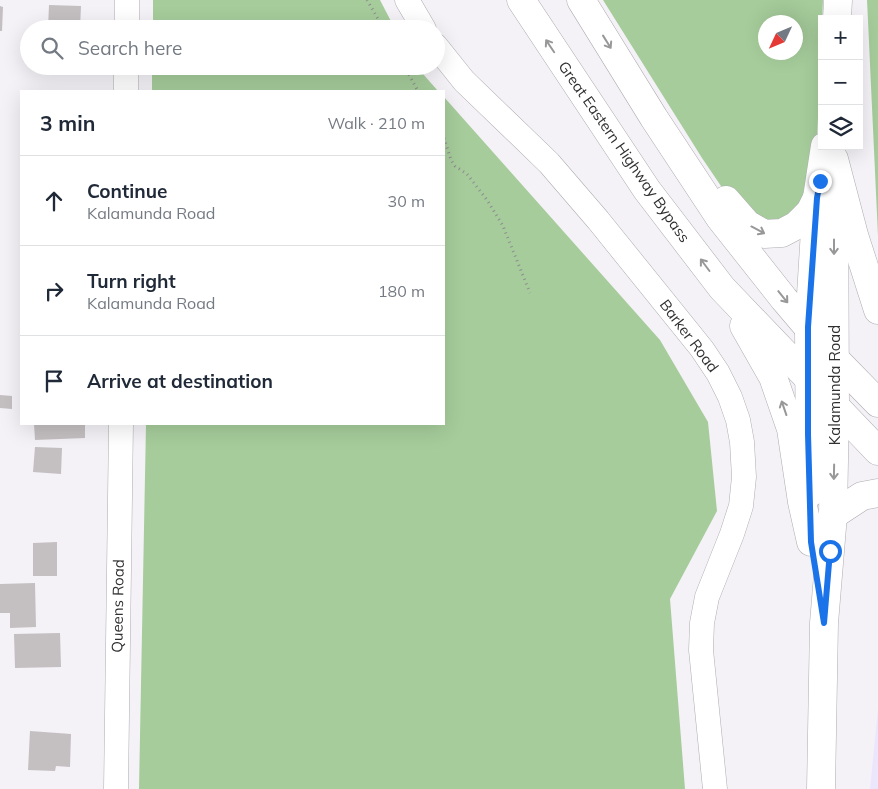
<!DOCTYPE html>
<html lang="en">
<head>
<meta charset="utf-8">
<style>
  :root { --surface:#fff; --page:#f6f6f7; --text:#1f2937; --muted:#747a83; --line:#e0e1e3 }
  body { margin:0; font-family:Mulish,sans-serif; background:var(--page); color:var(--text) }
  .controls { position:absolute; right:15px; top:15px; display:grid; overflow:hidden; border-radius:0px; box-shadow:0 5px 20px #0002 }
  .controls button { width:45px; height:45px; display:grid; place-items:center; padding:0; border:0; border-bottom:1px solid var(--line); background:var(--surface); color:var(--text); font:25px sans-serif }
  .compass { position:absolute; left:758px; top:15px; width:45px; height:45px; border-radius:50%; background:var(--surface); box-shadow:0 5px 20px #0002; rotate:226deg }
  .stop { position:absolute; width:15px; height:15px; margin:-11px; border:4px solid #1a73e8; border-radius:50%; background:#fff }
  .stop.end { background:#1a73e8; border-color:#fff; box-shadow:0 1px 5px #0008 }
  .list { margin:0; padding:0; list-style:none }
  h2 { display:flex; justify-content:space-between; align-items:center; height:65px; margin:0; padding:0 20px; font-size:21px }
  h2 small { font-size:16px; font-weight:400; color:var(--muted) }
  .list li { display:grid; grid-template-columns:32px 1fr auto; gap:15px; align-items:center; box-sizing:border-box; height:90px; padding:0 20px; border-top:1px solid var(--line) }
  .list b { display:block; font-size:19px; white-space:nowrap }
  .list p { margin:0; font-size:16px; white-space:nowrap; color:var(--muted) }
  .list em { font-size:16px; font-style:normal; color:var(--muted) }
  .icon { flex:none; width:28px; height:28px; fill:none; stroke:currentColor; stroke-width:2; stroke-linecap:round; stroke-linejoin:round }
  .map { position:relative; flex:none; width:878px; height:789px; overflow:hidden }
  .search { position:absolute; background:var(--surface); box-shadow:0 5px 20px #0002; left:20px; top:20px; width:425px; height:55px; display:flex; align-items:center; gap:12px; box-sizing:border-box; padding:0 18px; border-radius:28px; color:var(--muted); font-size:19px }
  .panel { position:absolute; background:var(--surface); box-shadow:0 5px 20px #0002; left:20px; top:90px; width:425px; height:335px; border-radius:0px }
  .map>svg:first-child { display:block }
  .industrial { fill:#ebe6fc }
  .green { fill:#a6cc9b; fill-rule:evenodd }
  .building { fill:#c4bfc1 }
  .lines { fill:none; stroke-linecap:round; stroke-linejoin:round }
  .minor-casing { stroke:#aeacb0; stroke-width:25 }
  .major-casing { stroke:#aeacb0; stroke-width:29 }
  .highway-casing { stroke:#aeacb0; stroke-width:29 }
  .path { stroke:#8d8c8f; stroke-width:3; stroke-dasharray:1 4; stroke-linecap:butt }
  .minor { stroke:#fff; stroke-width:24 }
  .major { stroke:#fff; stroke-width:28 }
  .highway { stroke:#fff; stroke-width:28 }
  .oneway { stroke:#989898 }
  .route { stroke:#1a73e8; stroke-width:6 }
  .labels { text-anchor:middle; stroke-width:4; stroke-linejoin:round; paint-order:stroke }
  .street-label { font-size:15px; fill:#303031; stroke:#fff }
</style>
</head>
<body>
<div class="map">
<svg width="878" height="789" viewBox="0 0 878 789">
  <rect width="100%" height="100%" fill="#f4f2f7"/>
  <polygon class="industrial" points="878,709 878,789 870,789"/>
  <g class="green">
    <polygon points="153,0 380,0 395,29 153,29"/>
    <path d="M 603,0 L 823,0 L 817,141 L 802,202 L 791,213 L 781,219 L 770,221 L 759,220 L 723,189 L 702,158 ZM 766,22 L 796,22 L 796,52 L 766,52 Z"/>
    <polygon points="867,0 878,0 878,236"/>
    <polygon points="152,66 416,66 438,91 152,91"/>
    <polygon points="444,97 660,340 708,422 717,511 670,599 685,789 139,789 146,424 444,424"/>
  </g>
  <g class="building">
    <polygon points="49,5 81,6 80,29 48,29"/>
    <polygon points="0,6 3,7 2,31 0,31"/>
    <polygon points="0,395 12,396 12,409 0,408"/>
    <polygon points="34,424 85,424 85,438 35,440"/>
    <polygon points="35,447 62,448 61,474 33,472"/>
    <polygon points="57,542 57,576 33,576 33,543"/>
    <polygon points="35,583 36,627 10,628 10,613 0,613 0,584"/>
    <polygon points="60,633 61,667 15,668 14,634"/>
    <polygon points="30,731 71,734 70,767 56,766 55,771 28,770"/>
  </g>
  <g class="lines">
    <defs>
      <g id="minor">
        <polyline points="407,0 424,29"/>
        <polyline points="127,29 127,0"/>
        <polyline points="436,46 464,81 549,163 598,220 702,349 718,373 730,397 738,420 742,442 744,477 741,506 732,534 707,597 702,623 701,650 715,789"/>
        <polyline points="126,91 126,66"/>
        <polyline points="116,789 121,424"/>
      </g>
      <g id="major">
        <polyline points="837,19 838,0"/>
        <polyline points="810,493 809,327 817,198 825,146"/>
        <polyline points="821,789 824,623 833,515 835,406 834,178"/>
      </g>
      <g id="highway">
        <polyline points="521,0 647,190 722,288 878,451"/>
        <polyline points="581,0 654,118 720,218 784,299 835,359 878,403"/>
        <polyline points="834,159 854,235 878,310"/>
        <polyline points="726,200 747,224 764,234 782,233 797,225 810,212 817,198"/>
        <polyline points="744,326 773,377 791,429 802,502 811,542"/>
        <polyline points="833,515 862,496 878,493"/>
      </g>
    </defs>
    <use href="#minor" class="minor-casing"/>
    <use href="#major" class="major-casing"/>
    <use href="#highway" class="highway-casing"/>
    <g class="path">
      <polyline points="367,0 384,29"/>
      <polyline points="404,66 418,91"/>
      <polyline points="444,138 451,160 455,166 467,174 487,200 503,226 530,293"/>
    </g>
    <use href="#minor" class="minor"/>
    <use href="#major" class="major"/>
    <use href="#highway" class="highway"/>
  </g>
  <defs><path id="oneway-shaft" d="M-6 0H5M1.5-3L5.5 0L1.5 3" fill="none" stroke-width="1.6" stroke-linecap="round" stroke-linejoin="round" transform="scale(1.25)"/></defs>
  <g class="oneway">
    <use href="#oneway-shaft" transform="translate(607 42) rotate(58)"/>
    <use href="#oneway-shaft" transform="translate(550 46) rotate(-124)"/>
    <use href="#oneway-shaft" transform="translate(758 230) rotate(28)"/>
    <use href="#oneway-shaft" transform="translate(834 247) rotate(90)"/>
    <use href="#oneway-shaft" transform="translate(705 265) rotate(-127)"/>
    <use href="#oneway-shaft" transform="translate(783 297) rotate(51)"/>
    <use href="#oneway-shaft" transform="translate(784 408) rotate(-109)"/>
    <use href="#oneway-shaft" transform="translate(834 472) rotate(91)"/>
  </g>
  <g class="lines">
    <polyline class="route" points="820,181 817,198 808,327 808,434 811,542 824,623 830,551"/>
  </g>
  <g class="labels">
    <g class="street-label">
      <text transform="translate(624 152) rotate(55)" y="5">Great Eastern Highway Bypass</text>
      <text transform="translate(689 336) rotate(53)" y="5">Barker Road</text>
      <text transform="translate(835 385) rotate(-90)" y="5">Kalamunda Road</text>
      <text transform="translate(118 606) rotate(-89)" y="5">Queens Road</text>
    </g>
  </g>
</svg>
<div class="controls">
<button>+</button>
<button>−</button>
<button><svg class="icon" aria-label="layers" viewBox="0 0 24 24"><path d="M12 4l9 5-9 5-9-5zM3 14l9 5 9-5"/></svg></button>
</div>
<svg class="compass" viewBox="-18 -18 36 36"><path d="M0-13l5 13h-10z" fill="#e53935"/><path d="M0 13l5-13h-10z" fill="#747a83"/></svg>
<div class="stop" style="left:830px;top:551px"></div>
<div class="stop end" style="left:820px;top:181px"></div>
<div class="search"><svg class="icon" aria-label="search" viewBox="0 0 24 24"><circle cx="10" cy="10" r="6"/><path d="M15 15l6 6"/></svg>Search here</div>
<section class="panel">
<h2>3 min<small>Walk · 210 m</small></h2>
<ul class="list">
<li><svg class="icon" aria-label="ahead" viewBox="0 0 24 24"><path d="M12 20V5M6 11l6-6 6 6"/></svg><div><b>Continue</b><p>Kalamunda Road</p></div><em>30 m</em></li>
<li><svg class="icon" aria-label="right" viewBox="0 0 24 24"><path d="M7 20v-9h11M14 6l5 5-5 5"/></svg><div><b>Turn right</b><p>Kalamunda Road</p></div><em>180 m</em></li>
<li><svg class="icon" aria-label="arrive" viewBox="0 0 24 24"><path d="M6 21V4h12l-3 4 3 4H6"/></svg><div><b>Arrive at destination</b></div></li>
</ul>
</section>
</div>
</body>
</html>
